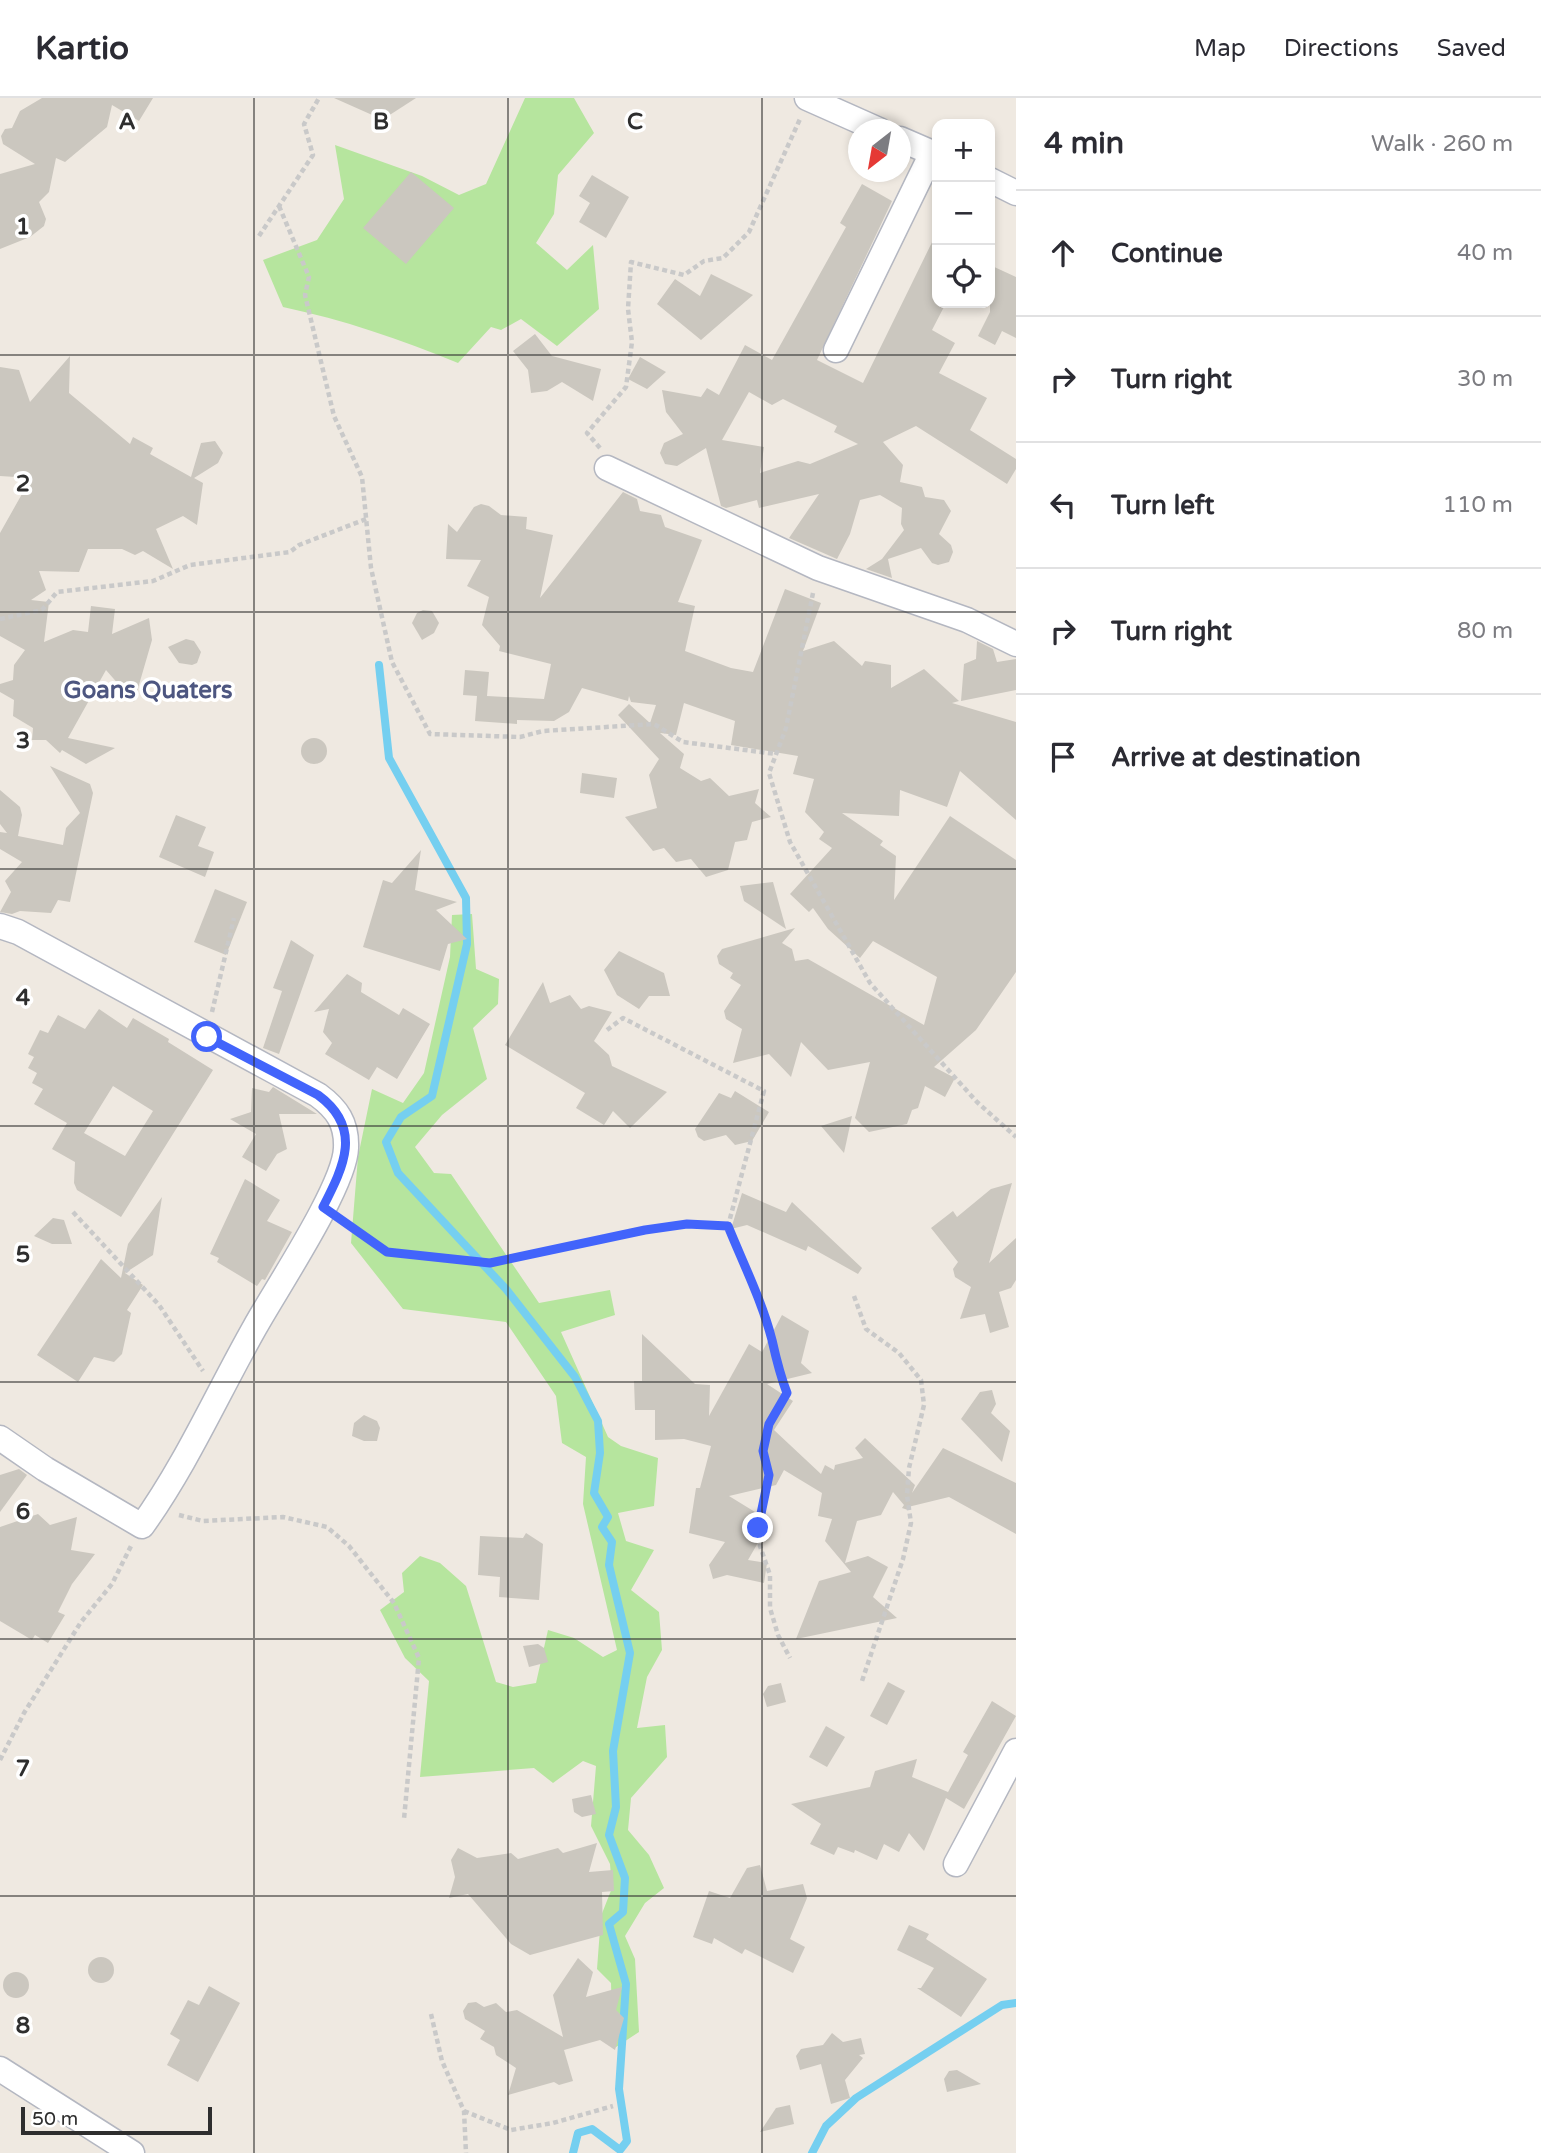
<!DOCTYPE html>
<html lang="en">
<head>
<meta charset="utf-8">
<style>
  :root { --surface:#fff; --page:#f2f2f3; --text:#2b2b33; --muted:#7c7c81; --line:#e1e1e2 }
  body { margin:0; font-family:"Varela Round",sans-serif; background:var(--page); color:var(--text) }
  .controls { position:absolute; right:21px; top:21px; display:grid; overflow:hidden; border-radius:14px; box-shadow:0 4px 10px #0003 }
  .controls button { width:63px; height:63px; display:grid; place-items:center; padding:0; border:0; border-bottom:2px solid var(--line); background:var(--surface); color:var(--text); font:35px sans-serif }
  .compass { position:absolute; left:848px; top:21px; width:63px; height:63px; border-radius:50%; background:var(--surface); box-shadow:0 4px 10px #0003; rotate:211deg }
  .scale { position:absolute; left:21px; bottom:18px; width:191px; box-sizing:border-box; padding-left:7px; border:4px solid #2e2e2e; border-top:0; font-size:19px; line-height:24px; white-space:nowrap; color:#2e2e2e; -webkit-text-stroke:5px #fff; paint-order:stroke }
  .stop { position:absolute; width:21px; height:21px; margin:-16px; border:5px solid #4264fb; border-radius:50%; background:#fff }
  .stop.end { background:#4264fb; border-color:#fff; box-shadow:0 2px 7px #0008 }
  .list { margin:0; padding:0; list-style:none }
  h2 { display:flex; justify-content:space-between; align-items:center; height:91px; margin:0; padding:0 28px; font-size:30px }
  h2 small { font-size:23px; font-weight:400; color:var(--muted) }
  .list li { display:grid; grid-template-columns:46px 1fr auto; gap:21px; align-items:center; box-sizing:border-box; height:126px; padding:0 28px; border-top:2px solid var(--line) }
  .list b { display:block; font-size:26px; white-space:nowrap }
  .list em { font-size:23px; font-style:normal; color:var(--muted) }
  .icon { flex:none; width:38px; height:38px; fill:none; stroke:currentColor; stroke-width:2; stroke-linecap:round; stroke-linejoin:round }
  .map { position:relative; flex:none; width:1016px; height:2055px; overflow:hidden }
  header { display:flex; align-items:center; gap:42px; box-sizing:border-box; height:98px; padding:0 35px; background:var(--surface); border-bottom:2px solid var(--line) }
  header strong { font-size:33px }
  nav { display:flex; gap:38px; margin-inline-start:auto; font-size:24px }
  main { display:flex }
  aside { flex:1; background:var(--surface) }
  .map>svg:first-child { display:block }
  .green { fill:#b6e59e }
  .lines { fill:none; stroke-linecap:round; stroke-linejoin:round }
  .stream { stroke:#75cff0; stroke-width:8 }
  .building { fill:#cbc7bf; fill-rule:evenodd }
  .minor-casing { stroke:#b4b7c1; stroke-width:27 }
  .path { stroke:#c9c9c9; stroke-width:4.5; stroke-dasharray:5 3.5; stroke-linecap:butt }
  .minor { stroke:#fff; stroke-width:24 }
  .route { stroke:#4264fb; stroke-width:9 }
  .grid { fill:none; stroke:#2e2e2e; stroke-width:2; stroke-opacity:0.55 }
  .labels { text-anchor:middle; stroke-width:7; stroke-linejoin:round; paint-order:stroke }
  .quarter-label { font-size:24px; font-weight:bold; fill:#4d5680; stroke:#fff }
  .grid-label { font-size:23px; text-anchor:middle; font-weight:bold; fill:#2e2e2e; stroke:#fff; stroke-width:7; stroke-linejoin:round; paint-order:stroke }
</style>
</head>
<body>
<header>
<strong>Kartio</strong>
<nav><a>Map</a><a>Directions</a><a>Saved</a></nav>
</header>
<main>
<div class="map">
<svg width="1016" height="2055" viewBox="0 0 1016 2055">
  <rect width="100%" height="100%" fill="#efe9e1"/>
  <g class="green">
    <path d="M 525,0 L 574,0 L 594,35 L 558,77 L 554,116 L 536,145 L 567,172 L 593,147 L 599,211 L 557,248 L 521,221 L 501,232 L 491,229 L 458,265 C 400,241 344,222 283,209 L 263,162 L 317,142 L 344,101 L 335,47 L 422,78 L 459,97 L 486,86 Z"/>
    <polygon points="472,816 476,871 499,881 498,906 473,930 487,981 442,1017 415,1049 434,1075 451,1076 539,1205 610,1192 615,1217 561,1234 608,1339 621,1348 658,1360 654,1408 618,1415 626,1443 654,1452 631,1492 659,1514 662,1552 647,1579 637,1630 665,1627 667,1659 631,1700 628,1732 649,1757 664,1790 645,1805 625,1838 635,1861 639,1934 613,1951 611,1885 597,1871 601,1818 612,1790 610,1766 591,1728 596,1668 583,1663 553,1685 534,1670 420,1679 429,1583 405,1560 380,1512 404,1494 402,1475 420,1458 440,1465 466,1488 496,1584 513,1589 536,1585 548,1532 574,1540 603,1559 617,1552 583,1406 586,1359 562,1345 556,1298 506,1224 403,1211 351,1145 358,1059 372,991 403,1005 424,975 450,859 452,817"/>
  </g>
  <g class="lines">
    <g class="stream">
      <polyline points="379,567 389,660 466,800 467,846 432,998 401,1019 386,1044 398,1075 506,1191 575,1279 598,1323 600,1355 594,1395 608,1419 602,1429 612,1444 609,1467 630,1555 613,1653 616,1709 609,1737 625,1780 623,1814 609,1826 626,1886 619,1991 627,2043 620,2052 592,2031 578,2035 573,2055"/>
      <polyline points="812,2055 826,2028 856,2000 1002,1907 1016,1905"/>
    </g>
  </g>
  <g class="building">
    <polygon points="42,0 153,0 139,23 112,7 107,29 65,64 56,60 49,94 39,104 46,121 44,128 30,139 0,151 0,76 35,66 3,46 1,38 5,31 12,30 20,13"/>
    <polygon points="334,0 416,0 385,20 379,20"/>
    <polygon points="411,74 454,110 406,166 363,130"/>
    <polygon points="592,77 629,99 606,140 579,124 590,105 579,98"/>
    <path d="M 862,86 L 892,103 L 817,262 L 863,285 L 937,134 L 937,205 L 946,205 L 932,232 L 955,245 L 939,275 L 987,300 L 970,332 L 1016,361 L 1016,371 L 1007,386 L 916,328 L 883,344 L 903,367 L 900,384 L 922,389 L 925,399 L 944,402 L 951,413 L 939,436 L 951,447 L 953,454 L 949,464 L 938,467 L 932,465 L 921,450 L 888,461 L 892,480 L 866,471 L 882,461 L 904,432 L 901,426 L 902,410 L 880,397 L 860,402 L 850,436 L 837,461 L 789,440 L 819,396 L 759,410 L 757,402 L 726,410 L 721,408 L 706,350 L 677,368 L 665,366 L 660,355 L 664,345 L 683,336 L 666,314 L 662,292 L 701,299 L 707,290 L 719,297 L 745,247 L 772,262 L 846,129 L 840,125 ZM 749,294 L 772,307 L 783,301 L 837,328 L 834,334 L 858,346 L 810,366 L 798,363 L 760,375 L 764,349 L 722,342 Z"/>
    <polygon points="990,167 1016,179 1016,240 1002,233 995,247 978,238 990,214"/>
    <polygon points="711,176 753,197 701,242 657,206 675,181 700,198"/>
    <polygon points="535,236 552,258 601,271 593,303 562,284 547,293 531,295 528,272 513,253"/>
    <polygon points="70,258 69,295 130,346 133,339 153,350 150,356 191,379 201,345 215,343 223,355 218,365 194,380 203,385 197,427 183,418 156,431 173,471 143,453 135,457 122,451 88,451 79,474 39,473 46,492 31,502 49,504 44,544 73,532 88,534 91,508 115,511 112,536 149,520 152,542 134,604 106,572 68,640 115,650 86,666 62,652 60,655 46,642 32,642 33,630 13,618 14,602 0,594 0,586 13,582 14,567 25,552 0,538 0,435 31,380 0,378 0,269 19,272 30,304"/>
    <polygon points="640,259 666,274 647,291 628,281"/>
    <polygon points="623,394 637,401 640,413 661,417 665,429 702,442 678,504 695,508 685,553 731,570 753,574 785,491 821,505 803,553 834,543 862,568 865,563 891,567 891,590 924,571 959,603 952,605 1016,624 1016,722 960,673 947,709 900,692 899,718 842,715 883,743 880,747 896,758 894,802 950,718 1016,762 1016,874 976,932 934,969 955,980 945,999 925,988 918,1010 912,1012 907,1026 869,1034 855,1020 870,964 828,972 801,944 791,979 769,956 733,965 742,931 726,921 724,913 741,887 730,880 733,875 719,866 717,858 722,851 795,830 782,845 792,851 795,863 808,861 924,927 937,879 873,843 860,860 828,831 813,810 809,814 790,796 832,750 819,741 824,734 805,714 814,681 793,676 798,658 731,647 735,623 684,605 676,637 660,635 684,656 680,670 701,683 710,680 729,698 759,691 755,705 771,719 752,724 747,742 735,744 728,772 706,779 691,761 676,764 664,750 653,753 625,719 657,710 649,677 659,661 618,617 629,606 650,625 656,607 631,604 629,598 628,603 582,590 569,614 554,623 517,622 517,626 475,623 477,598 463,597 465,572 489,574 487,598 544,601 551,566 499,553 500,548 482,527 489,499 467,488 481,462 446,461 448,426 457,434 474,409 481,406 489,408 501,417 527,419 526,431 553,437 540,500"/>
    <polygon points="423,512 432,513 439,525 434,535 422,542 412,525 417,515"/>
    <polygon points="186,541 194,543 201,554 197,565 192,567 179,565 168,549"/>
    <polygon points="977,543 993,551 997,564 1016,561 1016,592 961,603 964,566 976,561"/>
    <circle cx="314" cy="653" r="13"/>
    <polygon points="50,668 90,686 93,695 70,804 58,802 51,815 20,813 12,816 0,814 11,794 5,783 22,764 0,751 0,734 7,735 0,726 0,692 20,709 22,717 18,738 63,747 66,730 80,715"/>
    <polygon points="582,675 617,680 614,700 580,695"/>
    <polygon points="176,717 206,729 198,748 214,754 205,779 159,759"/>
    <polygon points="421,752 415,792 457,804 436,812 467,841 448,846 440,873 363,849 383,782 392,785"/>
    <polygon points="773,784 786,831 744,803 740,788"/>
    <polygon points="215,791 247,804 226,857 194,844"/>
    <polygon points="291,842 314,857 279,956 263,950 282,893 273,890"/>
    <polygon points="619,853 664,875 670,898 649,898 639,911 617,897 604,872"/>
    <polygon points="347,876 362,885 361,894 399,917 403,910 430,926 397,981 377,969 369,982 325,956 332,945 323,934 329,911 314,914"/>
    <polygon points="543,884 550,905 570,897 581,911 589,908 612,914 594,943 609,957 612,968 667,994 630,1030 613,1013 604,1027 576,1010 585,995 505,947"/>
    <path d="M 99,911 L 127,930 L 133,920 L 169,941 L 168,944 L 213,972 L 121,1119 L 77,1092 L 74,1085 L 75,1064 L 52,1051 L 67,1025 L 34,1006 L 43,991 L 32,985 L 37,975 L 28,970 L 34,959 L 28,956 L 40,932 L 48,935 L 58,917 L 85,931 ZM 113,988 L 153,1013 L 125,1058 L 84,1035 Z"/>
    <polygon points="273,989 317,1016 279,1016 287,1051 277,1056 266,1073 242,1059 256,1036 230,1021 251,1014 252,990 269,994"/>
    <polygon points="735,993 769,1014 752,1043 735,1047 726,1037 704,1043 698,1039 695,1031 719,995 731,1000"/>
    <polygon points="852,1018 844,1055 821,1028"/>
    <polygon points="245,1081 280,1102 267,1123 292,1134 265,1182 262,1181 257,1188 217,1164 219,1160 210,1156"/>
    <polygon points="1012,1085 989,1165 1016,1140 1016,1182 1011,1190 999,1194 1009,1229 990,1235 985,1216 960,1221 971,1189 955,1179 953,1171 958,1164 931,1130 953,1113 957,1119 991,1091"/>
    <polygon points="742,1095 786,1114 792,1104 862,1170 858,1176 808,1148 806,1153 747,1127 731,1131"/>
    <polygon points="162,1099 153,1157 125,1175 143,1187 127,1212 131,1215 122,1256 114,1264 94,1259 78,1284 37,1257 101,1161 121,1180 128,1146"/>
    <polygon points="53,1120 64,1122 72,1146 52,1146 34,1138"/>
    <polygon points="782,1217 809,1233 801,1265 812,1275 767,1286 793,1303 774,1332 821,1376 825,1367 834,1372 835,1367 863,1360 855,1350 865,1340 915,1387 912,1395 943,1350 1016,1385 1016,1436 949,1399 908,1409 908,1412 902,1410 904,1407 893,1394 881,1417 857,1423 845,1465 868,1458 888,1469 873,1499 897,1520 796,1541 819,1483 851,1474 825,1443 832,1421 818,1418 822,1395 784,1372 776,1387 729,1398 765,1420 767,1429 748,1462 767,1465 764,1485 727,1477 713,1481 709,1467 725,1444 689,1435 696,1390 700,1390 711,1348 684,1341 655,1342 655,1312 635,1312 634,1283 642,1283 642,1236 695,1286 710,1287 709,1318 749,1246 762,1254"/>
    <polygon points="992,1292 996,1306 991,1315 1010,1333 1002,1364 961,1321 980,1294"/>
    <polygon points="364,1317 377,1323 380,1330 377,1343 364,1343 352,1338 354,1325"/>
    <polygon points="19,1371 27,1377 0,1414 0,1377"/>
    <polygon points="38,1416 50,1427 77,1419 71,1452 95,1456 72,1486 58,1514 65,1517 48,1545 35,1537 32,1542 0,1523 0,1429"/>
    <polygon points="526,1435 543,1446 539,1502 499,1499 500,1479 478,1477 480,1438 523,1440"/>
    <polygon points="538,1546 544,1550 548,1564 529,1569 523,1548"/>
    <polygon points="888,1584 905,1593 887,1627 870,1618"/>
    <polygon points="781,1585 786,1604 767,1609 763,1596 768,1588"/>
    <polygon points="992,1603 1016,1618 964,1711 946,1700 924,1753 909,1735 899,1754 884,1746 877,1762 855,1752 854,1755 838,1749 834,1757 810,1746 821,1726 791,1706 870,1689 875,1673 917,1661 912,1679 948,1694 947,1696 968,1657 963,1654"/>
    <polygon points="826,1628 845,1639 827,1669 809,1659"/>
    <polygon points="591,1697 596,1716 582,1719 574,1714 572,1701"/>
    <polygon points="597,1745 589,1774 613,1772 614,1793 602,1794 603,1837 530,1857 511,1846 468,1796 449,1800 455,1779 451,1762 458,1750 477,1760 511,1755 518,1761 558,1750 563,1755"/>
    <polygon points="760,1767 767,1793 803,1786 807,1800 790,1841 805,1849 793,1875 745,1851 742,1856 714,1840 712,1846 693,1839 709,1793 730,1800 747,1770"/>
    <polygon points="909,1827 929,1836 926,1841 987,1881 961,1919 917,1890 921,1890 934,1870 897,1852"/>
    <circle cx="101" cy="1872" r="13"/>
    <polygon points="578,1860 593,1874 586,1899 622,1889 616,1912 624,1920 615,1952 600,1942 564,1952 573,1983 559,1987 554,1984 508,1997 516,1970 496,1957 494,1949 480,1941 485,1933 465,1921 463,1913 468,1905 476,1904 484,1909 496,1905 506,1914 517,1912 563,1939 553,1897"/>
    <circle cx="16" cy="1887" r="13"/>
    <polygon points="209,1888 240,1905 198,1984 167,1967 180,1942 170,1936 188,1902 199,1907"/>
    <polygon points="832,1935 843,1944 861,1940 865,1956 859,1957 863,1960 845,1982 850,2000 831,2006 821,1966 800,1972 796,1958 801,1951 823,1947"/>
    <polygon points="957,1972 981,1986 947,1994 944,1981 949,1973"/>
    <polygon points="790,2007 794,2026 760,2034 776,2010"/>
  </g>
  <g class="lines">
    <defs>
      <g id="minor">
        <polyline points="807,0 879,32"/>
        <polyline points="900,41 937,57"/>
        <polyline points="990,82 1016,95"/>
        <polyline points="836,252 932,55"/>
        <polyline points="607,370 818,470 967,522 1016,546"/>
        <path d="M 0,828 L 18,834 L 318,997 C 337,1011 347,1025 346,1050 C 345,1088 276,1191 255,1229 C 217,1296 187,1365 142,1428 L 45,1371 L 0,1340"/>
        <polyline points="956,1766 1016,1653"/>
        <polyline points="0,1971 132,2055"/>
      </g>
    </defs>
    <use href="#minor" class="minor-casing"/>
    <g class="path">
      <polyline points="279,108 309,179 305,197 334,318 362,379 371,470 392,564 430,636 520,639 543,633 654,626 683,644 776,656"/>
      <polyline points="259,138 313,57 304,26 319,0"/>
      <polyline points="600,350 587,335 626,289 632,244 628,211 631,164 684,177 704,163 723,160 749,134 800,21"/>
      <polyline points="813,495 786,630 769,675 790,744 870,885 977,1004 1016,1039"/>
      <polyline points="0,521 42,512 57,494 153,483 190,467 290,454 299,447 366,421"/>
      <polyline points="212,914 234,820"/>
      <polyline points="607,932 623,920 764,993 728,1128 760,1206 772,1243 775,1265 787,1295 769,1326 763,1353 769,1377 758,1430 760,1448 770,1477 770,1510 778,1537 790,1560"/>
      <polyline points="73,1114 159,1207 203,1273"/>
      <polyline points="344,1124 387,1154 490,1165 645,1132 687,1126 728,1128"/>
      <polyline points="854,1198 866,1231 899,1255 921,1282 924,1307 909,1370 907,1397 911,1425 903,1461 861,1586"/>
      <polyline points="179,1417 203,1423 283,1419 327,1429 349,1448 394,1505 419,1560 404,1721"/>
      <polyline points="0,1662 24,1615 81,1524 112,1486 131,1448"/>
      <polyline points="431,1916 442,1963 464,2013 466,2055"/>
      <polyline points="464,2013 511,2032 553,2025 613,2008"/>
    </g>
    <use href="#minor" class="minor"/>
  </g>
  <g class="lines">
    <path class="route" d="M 207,939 L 318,997 C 363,1030 344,1068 323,1109 L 387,1154 L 490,1165 L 645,1132 L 687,1126 L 728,1128 C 743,1165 762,1203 772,1242 C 776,1260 780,1277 787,1295 L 769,1326 L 763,1353 L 769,1377 L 758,1430"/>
  </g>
  <path class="grid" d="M 254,0 L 254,2055M 508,0 L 508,2055M 762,0 L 762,2055M 0,257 L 1016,257M 0,514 L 1016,514M 0,771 L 1016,771M 0,1028 L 1016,1028M 0,1284 L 1016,1284M 0,1541 L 1016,1541M 0,1798 L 1016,1798"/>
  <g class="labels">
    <g class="quarter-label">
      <text x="148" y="600">Goans Quaters</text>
    </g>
  </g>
  <g class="grid-label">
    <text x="127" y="31">A</text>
    <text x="381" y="31">B</text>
    <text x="635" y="31">C</text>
    <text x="23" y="136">1</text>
    <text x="23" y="393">2</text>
    <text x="23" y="650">3</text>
    <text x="23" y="907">4</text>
    <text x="23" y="1164">5</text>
    <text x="23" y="1421">6</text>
    <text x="23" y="1678">7</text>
    <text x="23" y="1935">8</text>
  </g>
</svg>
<div class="controls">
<button>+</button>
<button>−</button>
<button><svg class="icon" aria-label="locate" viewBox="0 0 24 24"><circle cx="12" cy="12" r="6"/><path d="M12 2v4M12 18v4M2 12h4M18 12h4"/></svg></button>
</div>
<svg class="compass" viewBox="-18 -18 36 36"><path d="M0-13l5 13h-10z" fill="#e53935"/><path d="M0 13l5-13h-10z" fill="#7c7c81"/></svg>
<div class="scale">50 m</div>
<div class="stop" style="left:207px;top:939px"></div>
<div class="stop end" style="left:758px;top:1430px"></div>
</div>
<aside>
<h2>4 min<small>Walk · 260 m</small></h2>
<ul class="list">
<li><svg class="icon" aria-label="ahead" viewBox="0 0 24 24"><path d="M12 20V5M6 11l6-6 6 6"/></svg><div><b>Continue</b></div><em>40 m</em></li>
<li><svg class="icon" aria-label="right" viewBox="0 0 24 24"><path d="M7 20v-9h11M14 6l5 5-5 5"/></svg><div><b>Turn right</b></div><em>30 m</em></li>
<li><svg class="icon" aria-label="left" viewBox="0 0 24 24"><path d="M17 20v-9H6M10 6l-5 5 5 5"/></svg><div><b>Turn left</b></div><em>110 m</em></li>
<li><svg class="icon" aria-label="right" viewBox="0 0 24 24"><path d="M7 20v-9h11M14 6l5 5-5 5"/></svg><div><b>Turn right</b></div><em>80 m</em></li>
<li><svg class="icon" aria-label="arrive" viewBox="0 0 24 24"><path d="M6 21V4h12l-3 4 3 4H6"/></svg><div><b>Arrive at destination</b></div></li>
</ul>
</aside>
</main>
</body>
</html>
